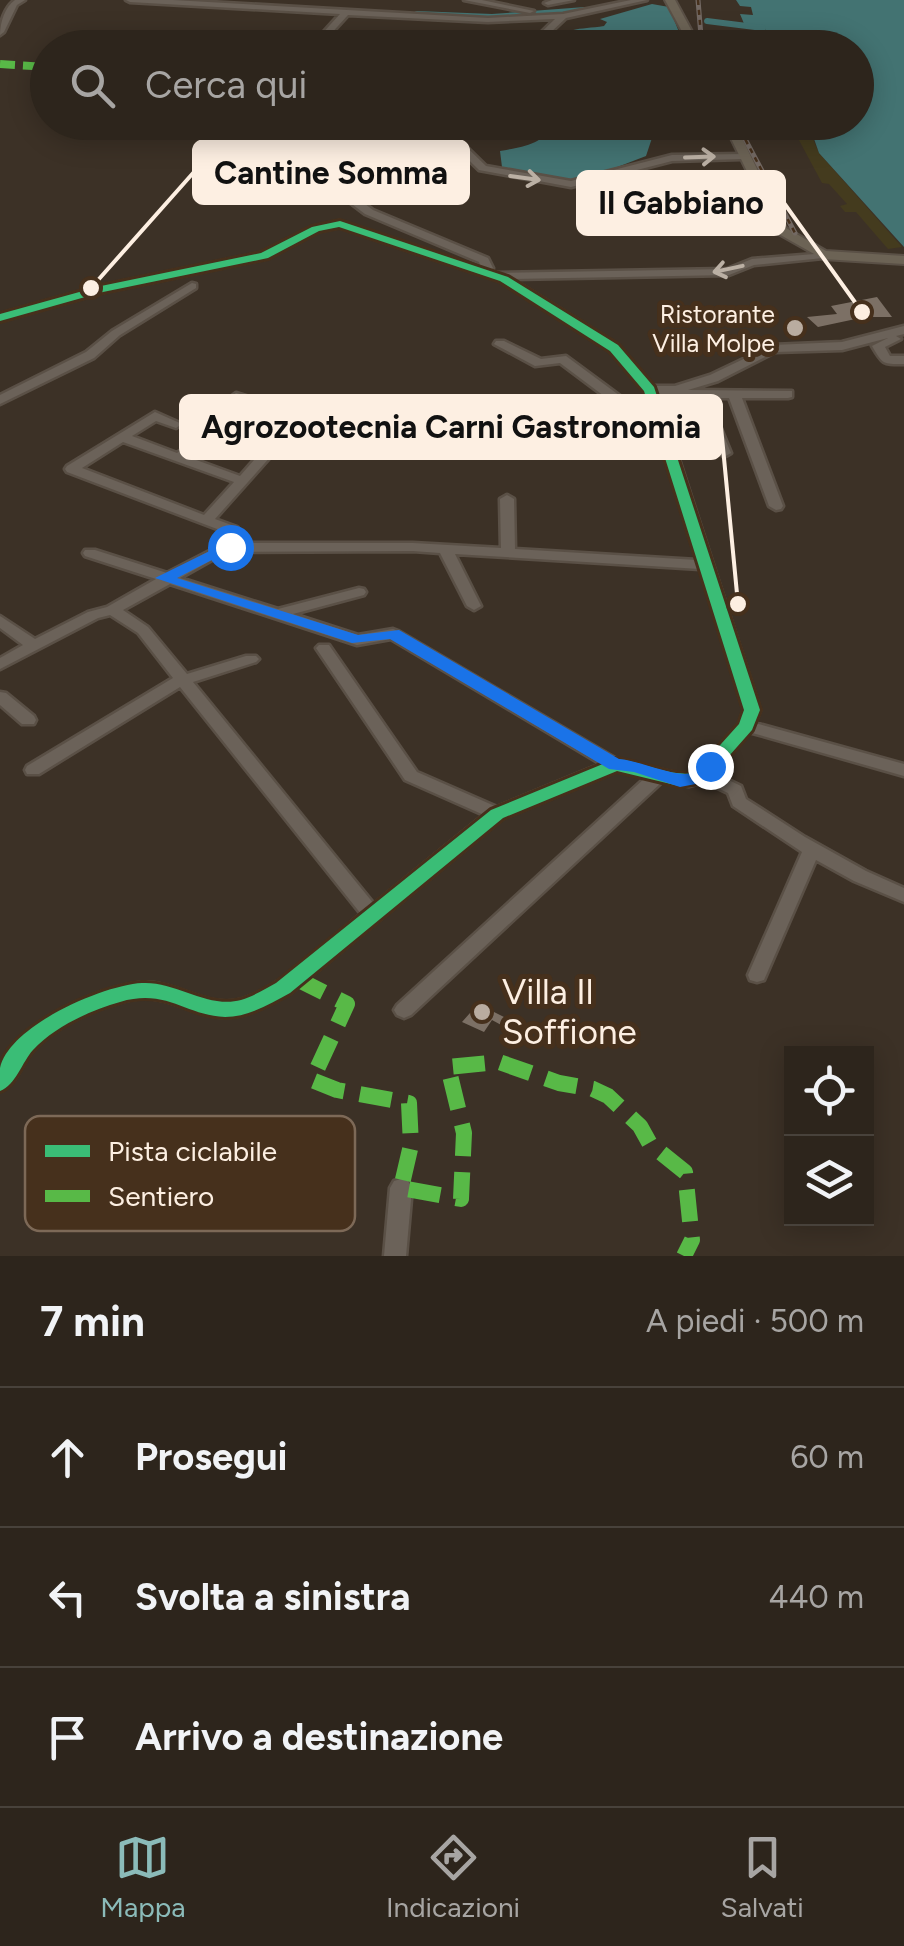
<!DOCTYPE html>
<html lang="it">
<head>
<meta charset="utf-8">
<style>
  :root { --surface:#2d251c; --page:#352d25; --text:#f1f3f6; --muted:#a7a5a3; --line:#48423b; --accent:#8bbbb9 }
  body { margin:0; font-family:Figtree,sans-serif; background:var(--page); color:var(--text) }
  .controls { position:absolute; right:30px; bottom:30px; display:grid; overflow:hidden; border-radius:0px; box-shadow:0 5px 25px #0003 }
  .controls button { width:90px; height:90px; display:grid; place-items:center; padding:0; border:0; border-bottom:2px solid var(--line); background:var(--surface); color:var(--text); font:50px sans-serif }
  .stop { position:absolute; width:30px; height:30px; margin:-22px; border:8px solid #1a73e8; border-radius:50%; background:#fff }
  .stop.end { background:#1a73e8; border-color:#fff; box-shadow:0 2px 10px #0008 }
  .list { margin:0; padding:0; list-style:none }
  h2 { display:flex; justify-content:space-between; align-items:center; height:130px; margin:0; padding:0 40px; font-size:42px }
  h2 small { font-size:32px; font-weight:400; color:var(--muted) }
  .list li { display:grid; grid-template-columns:65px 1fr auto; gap:30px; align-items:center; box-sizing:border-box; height:140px; padding:0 40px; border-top:2px solid var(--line) }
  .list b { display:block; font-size:38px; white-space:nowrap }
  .list em { font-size:32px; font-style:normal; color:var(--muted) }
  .icon { flex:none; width:55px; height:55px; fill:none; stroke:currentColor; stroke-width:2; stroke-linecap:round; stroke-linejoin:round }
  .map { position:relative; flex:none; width:904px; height:1256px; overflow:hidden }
  .search { position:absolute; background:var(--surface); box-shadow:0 5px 25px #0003; left:30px; right:30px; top:30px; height:110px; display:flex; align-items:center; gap:25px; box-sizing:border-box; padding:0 35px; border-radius:55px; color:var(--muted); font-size:38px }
  .sheet { height:550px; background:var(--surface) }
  nav { display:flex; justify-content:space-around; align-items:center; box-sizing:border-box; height:140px; border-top:2px solid var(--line); background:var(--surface); font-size:28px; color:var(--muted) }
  nav a { display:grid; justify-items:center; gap:5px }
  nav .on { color:var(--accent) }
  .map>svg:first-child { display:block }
  .sand { fill:#443b1e }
  .water { fill:#437372 }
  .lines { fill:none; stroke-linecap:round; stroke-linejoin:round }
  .stream { stroke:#437372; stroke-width:2.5 }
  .canal { stroke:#437372; stroke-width:6 }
  .building { fill:#7c7065 }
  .minor-casing { stroke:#5a5046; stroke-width:5 }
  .major-casing { stroke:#5a5046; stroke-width:4 }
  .minor { fill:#6b6259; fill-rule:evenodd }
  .major { fill:#6c6355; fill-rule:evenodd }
  .rail-casing { stroke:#726862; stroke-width:5 }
  .rail { stroke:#46301c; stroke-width:2.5; stroke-dasharray:5; stroke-linecap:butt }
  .quiet-far1 { stroke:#58b947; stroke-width:8; stroke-dasharray:15 8; stroke-linecap:butt }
  .quiet { stroke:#58b947; stroke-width:16; stroke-dasharray:32 16; stroke-linecap:butt }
  .cycleway-casing { stroke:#46301c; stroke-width:6 }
  .cycleway { fill:#3abd76; fill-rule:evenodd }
  .oneway { stroke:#bbb0a4 }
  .route { fill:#1a73e8 }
  .poi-dot { fill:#b9aca0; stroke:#46301c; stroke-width:4 }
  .labels { text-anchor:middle; stroke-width:10; stroke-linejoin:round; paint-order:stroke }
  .far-poi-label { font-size:25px; fill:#fdefe2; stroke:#46301c; text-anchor:end }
  .near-poi-label { font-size:35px; fill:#fdefe2; stroke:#46301c; text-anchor:start }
  .key { fill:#46301c; stroke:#7d6957; stroke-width:2.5 }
  .key-label { font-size:28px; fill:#fdefe2 }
  .leader { fill:none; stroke:#fdefe2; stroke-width:4 }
  .callout-dot { fill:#fdefe2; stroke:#46301c; stroke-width:4 }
  .callout { fill:#fdefe2; stroke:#fdefe2; stroke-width:4 }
  .callout-label { font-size:32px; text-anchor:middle; font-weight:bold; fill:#111 }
</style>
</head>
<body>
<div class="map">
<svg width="904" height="1256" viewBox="0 0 904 1256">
  <rect width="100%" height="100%" fill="#3c3126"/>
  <polygon class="sand" points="798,125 807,125 819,153 902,247 888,249 856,212 845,212 840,206 847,204 829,184 822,183 793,129"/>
  <g class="water">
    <polygon points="736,0 904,0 904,247 819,153 813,136 828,135 830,130 821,123 856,122 856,48 765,47 753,36 766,29 745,26 740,14 753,15 751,7 740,6"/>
    <path d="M 652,4 L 669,7 L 685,47 L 544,47 C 564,26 579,30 604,26 L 607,22 L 600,19 Z"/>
    <path d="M 552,123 L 657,123 L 646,156 L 581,181 L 502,167 L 500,151 C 521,147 545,145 552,123 Z"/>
  </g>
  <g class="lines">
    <polyline class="stream" points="584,185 612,224"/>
    <g class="canal">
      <polyline points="417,14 492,17 585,10"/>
      <polyline points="707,21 763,28"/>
    </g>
  </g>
  <g class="building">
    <polygon points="877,297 892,317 865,317 818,327 807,317 837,314 831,306"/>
    <polygon points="478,1004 508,1019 503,1026 492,1020 484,1032 462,1022"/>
  </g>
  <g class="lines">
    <defs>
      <g id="minor">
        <path d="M 15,0 L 25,0 L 17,5 L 4,32 L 0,35 C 0,22 5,7 15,0 Z"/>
        <polygon points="126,0 173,0 488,18 563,14 631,0 647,0 566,18 534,48 525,48 555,19 488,22 348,15 318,48 309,48 340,14 130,2"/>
        <polygon points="464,0 482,0 534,11 530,13"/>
        <polygon points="552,0 574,0 548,5 544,3"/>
        <path d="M 334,122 L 345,122 L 392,152 L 438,122 L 449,122 L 445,126 L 486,166 L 571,181 L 672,155 L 745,154 L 745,158 L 742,159 L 672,161 L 571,187 L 479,170 L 439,131 C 428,139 416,147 403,154 C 379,166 361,165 353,195 L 373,210 L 488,258 L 493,268 L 490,271 L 498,273 L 727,269 L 752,259 L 827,253 L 827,257 L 823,258 L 754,265 L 729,275 L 512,279 L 618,345 L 653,386 L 675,386 L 710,375 L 773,345 L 842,342 L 904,326 L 904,334 L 896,336 L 901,339 L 885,347 L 890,356 L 904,356 L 904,364 C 883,364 883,365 872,346 L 888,338 L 842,350 L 775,352 L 718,381 L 688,390 L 792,391 L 792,397 L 788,398 L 742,398 L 783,506 L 781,509 L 776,510 L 769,506 L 729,398 L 719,398 L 714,412 L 731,453 L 724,457 C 709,446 700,416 707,398 L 676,398 L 670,394 L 657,394 L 663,405 L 662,407 L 760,710 L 755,723 L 904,764 L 904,776 L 749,732 L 714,773 L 741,786 L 746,799 L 805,837 L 866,871 L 904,888 L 904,902 L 854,881 L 816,860 L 764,980 L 757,982 L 750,980 L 748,975 L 802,852 L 733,806 L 728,793 L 705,782 L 689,786 L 662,782 L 411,1015 L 404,1018 L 397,1015 L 394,1010 L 397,1005 L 646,777 L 617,771 L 503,818 L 290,993 C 270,1004 248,1017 225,1017 C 186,1016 167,988 120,1002 C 91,1010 54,1027 33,1050 C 22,1062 16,1085 0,1091 C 0,1084 0,1075 0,1068 C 9,1025 114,978 154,983 C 184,987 213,1009 243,999 C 283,986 328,941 361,914 L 180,687 L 39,774 L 27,774 L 25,770 L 27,766 L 173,678 L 138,633 L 110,615 L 98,618 L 0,669 L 0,658 L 23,645 L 0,628 L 0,616 L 35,639 L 88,612 L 107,607 L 156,579 L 85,556 L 83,553 L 85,550 L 95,550 L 167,573 L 223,544 L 225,532 L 67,472 L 65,469 L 67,466 L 155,412 L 182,424 L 176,428 L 156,421 L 132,436 L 177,453 L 218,424 L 205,417 L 236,393 L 279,406 L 281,409 L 275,413 L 238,402 L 220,416 L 233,420 L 233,426 L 188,457 L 240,476 L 284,426 L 289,425 L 295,429 L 215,519 L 237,527 L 239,530 L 238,543 L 413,543 L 501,548 L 500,499 L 507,495 L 514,499 L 515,549 L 697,560 L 650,409 L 624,411 L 560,363 L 535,366 L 494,344 L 496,341 L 504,341 L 541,359 L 566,356 L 631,404 L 648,402 L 644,391 L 610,351 L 500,281 L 339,227 L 319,231 L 268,258 L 103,292 L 0,321 L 0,314 L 101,286 L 261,253 L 312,227 L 340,221 L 481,268 L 479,262 L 365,214 L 344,198 C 345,174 362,163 384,155 ZM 123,442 L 234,482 L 204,515 L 82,468 ZM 413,551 L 440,553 L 467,606 L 474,610 L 481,606 L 455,554 L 700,569 L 744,710 L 739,724 L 695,773 L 679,774 L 618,760 L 398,631 L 393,629 L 358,635 L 293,614 L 364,595 L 366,592 L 364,589 L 359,588 L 278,609 L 180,578 L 226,552 ZM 170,584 L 357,645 L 391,639 L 601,764 L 497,807 L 417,772 L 329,645 L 319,645 L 316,648 L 405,780 L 484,815 L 374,904 L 193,682 L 256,662 L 259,659 L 256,656 L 246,656 L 187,674 L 148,627 L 123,610 Z"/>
        <polygon points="758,180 763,183 751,202 757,223 752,226 602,220 597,217 602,214 746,220 741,202 754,181"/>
        <polygon points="192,283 196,284 196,288 120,335 94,358 0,404 0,395 86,352 112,331"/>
        <polygon points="0,692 6,693 34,716 36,720 34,724 22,724 0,705"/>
        <polygon points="401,1179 408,1181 412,1188 406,1256 384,1256 390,1188 394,1181"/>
      </g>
      <g id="major">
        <polygon points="665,0 675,0 701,48 691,48"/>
        <polygon points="723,122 734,122 786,228 826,251 904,256 904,264 823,259 777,233"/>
      </g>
    </defs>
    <use href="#minor" class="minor-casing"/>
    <use href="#major" class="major-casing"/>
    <use href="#minor" class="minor"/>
    <use href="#major" class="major"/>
    <defs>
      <g id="rail">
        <polyline points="698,0 702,48"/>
        <polyline points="736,122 795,233"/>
      </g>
    </defs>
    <use href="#rail" class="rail-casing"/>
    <use href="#rail" class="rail"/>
    <polyline class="quiet-far1" points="0,64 48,67"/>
    <polyline class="quiet" points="295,978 347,1004 312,1080 337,1090 409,1103 411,1145 401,1188 461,1199 464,1133 448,1067 499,1062 559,1083 593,1089 608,1096 640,1126 650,1144 685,1172 692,1240 684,1256"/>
    <defs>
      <path id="cycleway" d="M 340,221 L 508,277 L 618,345 L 654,387 L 760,710 L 752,730 L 706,782 L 679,786 L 617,771 L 503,818 L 290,993 C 270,1004 248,1017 225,1017 C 186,1016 167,988 120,1002 C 91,1010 54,1027 33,1050 C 22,1062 16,1085 0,1091 C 0,1084 0,1075 0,1068 C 9,1026 103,985 142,983 C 176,981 208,1009 241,1000 C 254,996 265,989 276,983 L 491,810 L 615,759 C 642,761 667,777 695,773 L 739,724 L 744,710 L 644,391 L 610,351 L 500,281 L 339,227 L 319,231 L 268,258 L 103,292 L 0,321 L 0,314 L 101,286 L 261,253 L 312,227 Z"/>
    </defs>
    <use href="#cycleway" class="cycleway-casing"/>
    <use href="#cycleway" class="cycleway"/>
  </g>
  <defs><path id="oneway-shaft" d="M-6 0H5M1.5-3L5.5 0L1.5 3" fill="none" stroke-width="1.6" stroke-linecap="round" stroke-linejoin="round" transform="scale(2.5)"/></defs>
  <g class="oneway">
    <use href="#oneway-shaft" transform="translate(700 157) rotate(-2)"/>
    <use href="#oneway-shaft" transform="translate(525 178) rotate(8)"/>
    <use href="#oneway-shaft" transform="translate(728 269) rotate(168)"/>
  </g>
  <path class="route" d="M 224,544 L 237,547 L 177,578 L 358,635 L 399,630 L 619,759 C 638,760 676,778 691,773 C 698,770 702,763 710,759 L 719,766 L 706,782 L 680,787 L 634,772 L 609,769 L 390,639 L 352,643 L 155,578 Z"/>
  <g class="poi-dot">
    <circle cx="795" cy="328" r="10"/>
    <circle cx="482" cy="1012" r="10"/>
  </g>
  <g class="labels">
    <g class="far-poi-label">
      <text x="775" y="323">Ristorante<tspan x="775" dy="29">Villa Molpe</tspan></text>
    </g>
    <g class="near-poi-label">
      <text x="502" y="1004">Villa Il<tspan x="502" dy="40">Soffione</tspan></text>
    </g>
  </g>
  <rect x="25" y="1116" width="330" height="115" rx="15" class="key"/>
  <rect x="45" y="1145" width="45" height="12" fill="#3abd76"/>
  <rect x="45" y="1190" width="45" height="12" fill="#58b947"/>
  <g class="key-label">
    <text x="108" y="1161">Pista ciclabile</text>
    <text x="108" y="1206">Sentiero</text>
  </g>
  <path class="leader" d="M91 288L194 172M862 312L784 203M738 604L721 427"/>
  <g class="callout-dot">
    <circle cx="91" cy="288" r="10"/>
    <circle cx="862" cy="312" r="10"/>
    <circle cx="738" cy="604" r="10"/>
  </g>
  <g class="callout">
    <rect x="194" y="141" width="274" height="62" rx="10"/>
    <rect x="578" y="172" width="206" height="62" rx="10"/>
    <rect x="181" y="396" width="540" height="62" rx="10"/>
  </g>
  <g class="callout-label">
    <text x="331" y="184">Cantine Somma</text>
    <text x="681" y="214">Il Gabbiano</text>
    <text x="451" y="438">Agrozootecnia Carni Gastronomia</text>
  </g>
</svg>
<div class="controls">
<button><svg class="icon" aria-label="locate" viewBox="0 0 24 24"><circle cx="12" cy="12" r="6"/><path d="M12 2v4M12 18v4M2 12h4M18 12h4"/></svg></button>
<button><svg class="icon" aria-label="layers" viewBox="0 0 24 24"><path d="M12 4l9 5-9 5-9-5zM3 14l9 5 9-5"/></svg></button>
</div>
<div class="stop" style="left:230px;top:547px"></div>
<div class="stop end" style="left:710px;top:766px"></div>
<div class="search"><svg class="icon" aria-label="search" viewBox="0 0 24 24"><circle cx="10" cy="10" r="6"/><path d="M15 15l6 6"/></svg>Cerca qui</div>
</div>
<section class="sheet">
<h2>7 min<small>A piedi · 500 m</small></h2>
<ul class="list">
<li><svg class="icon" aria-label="ahead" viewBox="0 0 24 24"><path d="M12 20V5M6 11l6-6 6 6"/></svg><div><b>Prosegui</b></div><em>60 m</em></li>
<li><svg class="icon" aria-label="left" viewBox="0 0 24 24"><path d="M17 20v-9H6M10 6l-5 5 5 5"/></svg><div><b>Svolta a sinistra</b></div><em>440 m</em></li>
<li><svg class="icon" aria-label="arrive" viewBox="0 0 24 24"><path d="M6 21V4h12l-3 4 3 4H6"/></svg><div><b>Arrivo a destinazione</b></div></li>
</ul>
</section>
<nav>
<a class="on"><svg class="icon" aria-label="map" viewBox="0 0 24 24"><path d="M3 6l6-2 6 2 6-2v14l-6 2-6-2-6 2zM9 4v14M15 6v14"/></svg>Mappa</a>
<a><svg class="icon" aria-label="directions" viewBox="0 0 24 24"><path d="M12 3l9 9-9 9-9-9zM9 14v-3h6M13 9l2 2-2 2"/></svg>Indicazioni</a>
<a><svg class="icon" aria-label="saved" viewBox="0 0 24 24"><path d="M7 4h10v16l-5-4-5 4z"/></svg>Salvati</a>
</nav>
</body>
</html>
